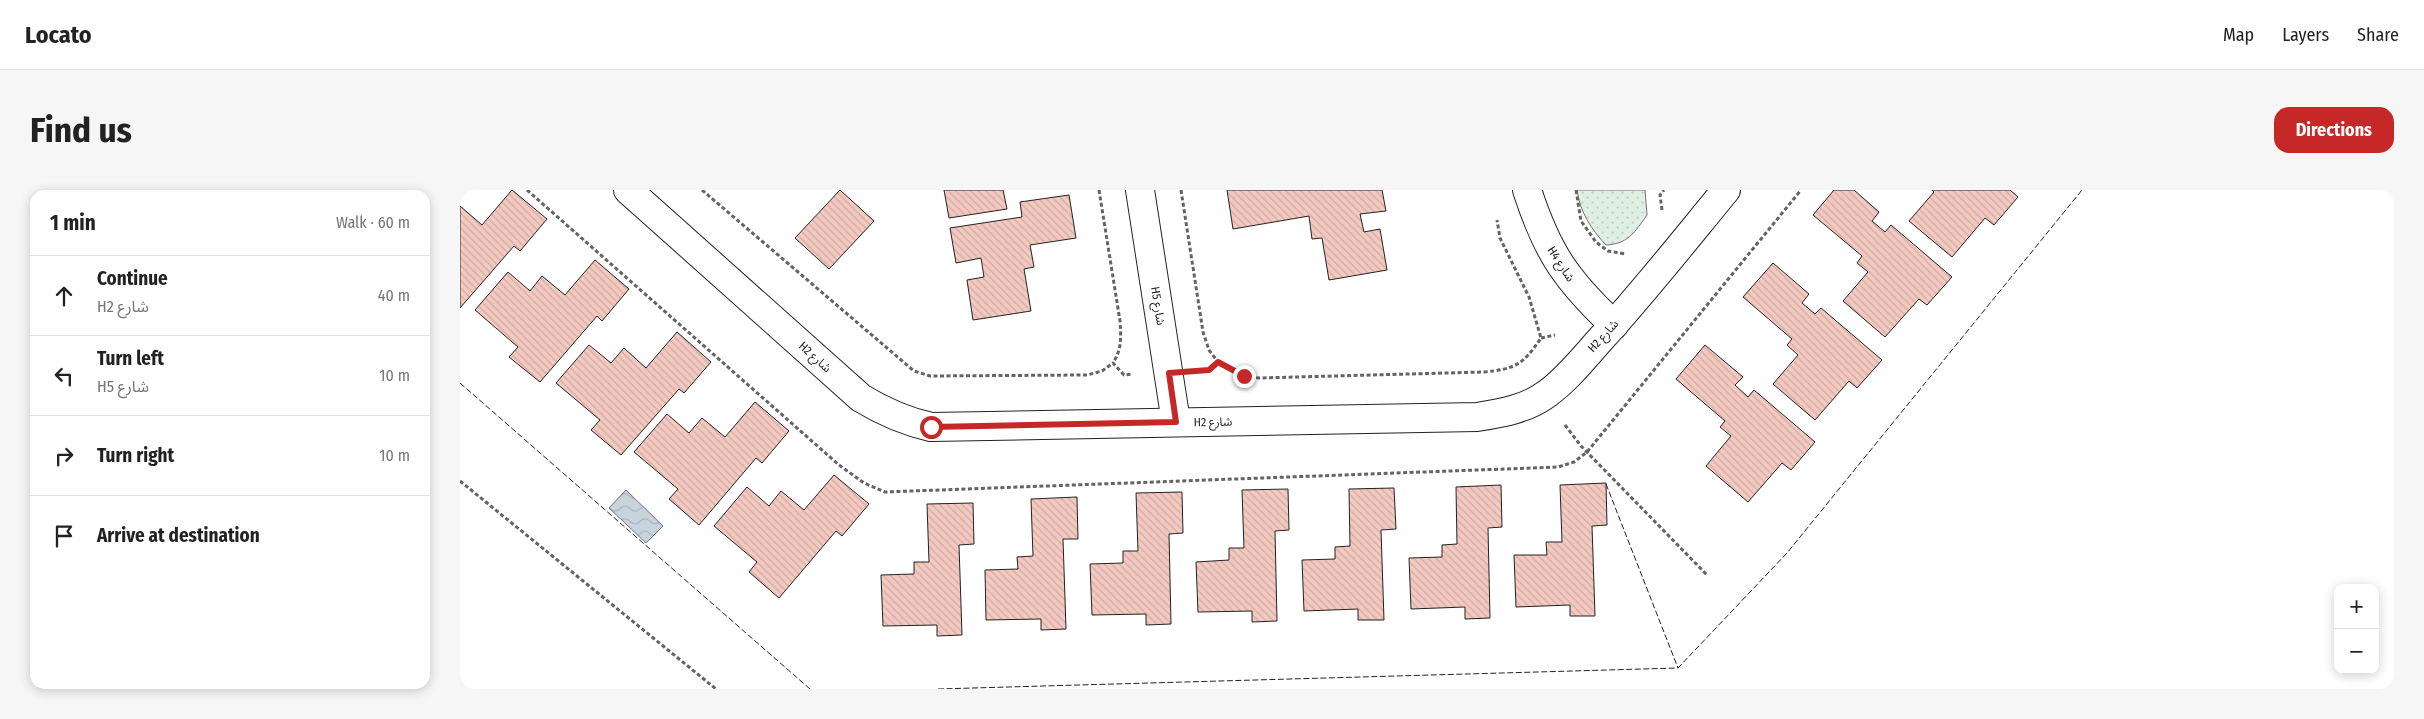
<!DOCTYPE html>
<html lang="en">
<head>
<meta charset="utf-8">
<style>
  :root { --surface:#fff; --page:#f6f6f6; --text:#222; --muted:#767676; --line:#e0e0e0; --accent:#c62828 }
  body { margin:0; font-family:"Fira Sans Condensed","Noto Sans Arabic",sans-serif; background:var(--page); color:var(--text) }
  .controls { position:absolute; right:15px; bottom:15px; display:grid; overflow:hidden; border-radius:10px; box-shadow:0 2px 12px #0003 }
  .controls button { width:45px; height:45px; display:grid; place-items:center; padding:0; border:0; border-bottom:1px solid var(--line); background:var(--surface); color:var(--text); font:25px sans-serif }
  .stop { position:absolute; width:15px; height:15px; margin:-11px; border:4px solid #c62828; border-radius:50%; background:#fff }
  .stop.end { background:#c62828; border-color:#fff; box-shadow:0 1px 5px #0008 }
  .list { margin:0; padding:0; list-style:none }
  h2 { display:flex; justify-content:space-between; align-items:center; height:65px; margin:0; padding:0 20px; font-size:21px }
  h2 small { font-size:16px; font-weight:400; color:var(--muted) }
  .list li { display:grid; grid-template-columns:32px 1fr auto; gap:15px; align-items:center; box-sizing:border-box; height:80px; padding:0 20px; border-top:1px solid var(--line) }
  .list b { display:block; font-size:19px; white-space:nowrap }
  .list p { margin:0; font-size:16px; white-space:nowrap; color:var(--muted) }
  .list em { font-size:16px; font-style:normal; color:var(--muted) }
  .icon { flex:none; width:28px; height:28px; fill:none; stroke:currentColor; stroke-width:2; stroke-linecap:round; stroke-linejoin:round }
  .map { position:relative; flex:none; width:1934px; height:499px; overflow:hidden; border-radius:15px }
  header { display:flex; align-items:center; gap:30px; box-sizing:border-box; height:70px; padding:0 25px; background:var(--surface); border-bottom:1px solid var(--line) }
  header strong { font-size:24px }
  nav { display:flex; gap:28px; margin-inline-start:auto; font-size:18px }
  .intro { display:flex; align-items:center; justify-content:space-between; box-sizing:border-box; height:120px; padding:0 30px }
  h1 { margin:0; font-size:35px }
  .button { padding:12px 22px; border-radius:15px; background:var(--accent); color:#fff; font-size:18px; font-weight:700 }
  main { display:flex; gap:30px; padding:0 30px }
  aside { flex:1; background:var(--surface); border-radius:15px; box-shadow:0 2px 12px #0003 }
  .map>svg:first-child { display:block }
  .grass { fill:url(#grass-dots); stroke:#6f6f6f }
  .water { fill:url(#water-waves); stroke:#6f6f6f }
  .building { fill:url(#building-back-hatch); stroke:#222 }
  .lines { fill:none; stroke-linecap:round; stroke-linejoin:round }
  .minor-casing { stroke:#222; stroke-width:30 }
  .path { stroke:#646464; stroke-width:3; stroke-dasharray:4 2.5; stroke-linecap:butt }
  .minor { stroke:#fff; stroke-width:28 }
  .fence { stroke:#222; stroke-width:1; stroke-dasharray:6 2.5; stroke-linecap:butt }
  .route { stroke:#c62828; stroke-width:6 }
  .labels { text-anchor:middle; stroke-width:4; stroke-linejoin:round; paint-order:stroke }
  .street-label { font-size:12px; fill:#222; stroke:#fff }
</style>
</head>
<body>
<header>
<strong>Locato</strong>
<nav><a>Map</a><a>Layers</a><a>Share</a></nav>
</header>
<div class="intro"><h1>Find us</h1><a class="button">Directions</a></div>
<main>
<aside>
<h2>1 min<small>Walk · 60 m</small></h2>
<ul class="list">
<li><svg class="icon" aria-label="ahead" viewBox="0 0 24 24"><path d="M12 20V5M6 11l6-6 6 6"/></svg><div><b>Continue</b><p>H2 شارع</p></div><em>40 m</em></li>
<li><svg class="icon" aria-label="left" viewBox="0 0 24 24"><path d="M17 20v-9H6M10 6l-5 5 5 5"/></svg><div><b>Turn left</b><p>H5 شارع</p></div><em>10 m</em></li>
<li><svg class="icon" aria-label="right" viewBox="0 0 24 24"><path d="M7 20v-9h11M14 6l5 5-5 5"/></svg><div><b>Turn right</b></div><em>10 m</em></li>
<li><svg class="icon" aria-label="arrive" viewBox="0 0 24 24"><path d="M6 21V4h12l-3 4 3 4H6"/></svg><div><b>Arrive at destination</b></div></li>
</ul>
</aside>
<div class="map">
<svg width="1934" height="499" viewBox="0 0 1934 499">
  <defs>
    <pattern id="grass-dots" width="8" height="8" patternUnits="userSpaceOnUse" patternTransform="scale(1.25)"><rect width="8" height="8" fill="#e0efe3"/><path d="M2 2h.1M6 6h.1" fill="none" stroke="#c0cdc2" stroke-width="1.8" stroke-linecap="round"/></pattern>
    <pattern id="water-waves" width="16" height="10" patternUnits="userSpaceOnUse" patternTransform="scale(1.25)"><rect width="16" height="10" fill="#c7d3dd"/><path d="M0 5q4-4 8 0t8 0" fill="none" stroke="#abb5bd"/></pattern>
    <pattern id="building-back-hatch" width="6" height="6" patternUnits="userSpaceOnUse" patternTransform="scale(1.25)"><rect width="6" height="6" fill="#f3c9c0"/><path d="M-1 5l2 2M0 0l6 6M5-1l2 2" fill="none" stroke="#d0aca5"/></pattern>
  </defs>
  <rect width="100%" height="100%" fill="#fff"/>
  <path class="grass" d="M 1117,0 L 1185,0 L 1187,25 C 1175,42 1168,54 1146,55 C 1131,39 1120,22 1117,0 Z"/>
  <polygon class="water" points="166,300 203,336 186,353 149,318"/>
  <g class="building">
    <polygon points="52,0 87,29 60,61 54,56 0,118 0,16 22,35"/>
    <polygon points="380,0 414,31 369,79 335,48"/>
    <polygon points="484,0 543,0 547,19 489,28"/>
    <polygon points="767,0 922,0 926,21 900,24 904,42 920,39 927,80 869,90 862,48 852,49 849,26 773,39"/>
    <polygon points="1374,0 1394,0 1419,22 1412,31 1425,42 1431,35 1492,87 1467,115 1459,109 1425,147 1383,111 1408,82 1397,73 1402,66 1353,25"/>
    <polygon points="1472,0 1550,0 1558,7 1534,35 1525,28 1492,67 1449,31 1474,2"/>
    <polygon points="609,5 616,48 570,55 574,77 564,79 571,121 513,130 507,90 524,87 521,68 496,73 490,38 562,27 560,12"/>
    <polygon points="135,70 169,99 142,131 137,126 80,192 49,167 58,157 15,120 48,82 70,101 82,86 105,105"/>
    <polygon points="1313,73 1349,104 1342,113 1355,124 1361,118 1422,170 1397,198 1389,191 1355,230 1313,194 1338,165 1327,155 1332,149 1283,107"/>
    <polygon points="217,142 251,172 224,203 219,199 161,265 131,240 140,230 96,193 129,155 151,173 164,158 186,178"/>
    <polygon points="1245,155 1283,187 1275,195 1288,207 1294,200 1355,252 1331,280 1322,273 1288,312 1246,276 1271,246 1260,237 1265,231 1216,189"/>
    <polygon points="295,212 329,241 302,273 296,268 239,335 209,309 218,299 174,262 207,224 229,243 242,228 265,247"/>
    <polygon points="374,285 409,314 382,346 376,341 319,408 289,382 297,372 254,336 287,297 309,316 321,301 344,320"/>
    <polygon points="1146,293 1147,335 1132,336 1135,426 1110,426 1110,415 1056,417 1054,365 1087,365 1086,352 1102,352 1100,295"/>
    <polygon points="1041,295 1042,337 1028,338 1030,428 1005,429 1005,417 951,419 949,368 982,367 982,355 997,354 996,297"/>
    <polygon points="934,298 936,339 921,340 924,430 898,430 898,419 844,421 842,370 875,369 875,357 890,356 889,299"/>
    <polygon points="828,299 829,340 815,341 817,431 792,432 792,421 738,422 736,372 769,370 769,358 784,358 782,300"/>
    <polygon points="722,302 723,343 709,344 711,434 686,435 686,424 632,425 630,374 663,373 663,361 678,361 676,303"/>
    <polygon points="617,307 618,349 603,349 606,439 581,440 581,429 526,430 525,380 558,379 557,367 573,366 571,309"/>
    <polygon points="513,313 514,354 499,355 502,445 477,446 477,435 423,436 421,385 454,384 454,372 469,372 467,314"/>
  </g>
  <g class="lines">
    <defs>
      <g id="minor">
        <path d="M 168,0 L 401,208 C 424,222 444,231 471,237 L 1017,227 C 1042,223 1067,219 1088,203 C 1107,189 1123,169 1139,151 C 1183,103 1224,51 1266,0"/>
        <polyline points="680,0 716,232"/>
        <path d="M 1067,0 C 1087,62 1106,90 1154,135"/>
      </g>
    </defs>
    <use href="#minor" class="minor-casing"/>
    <g class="path">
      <polyline points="67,0 379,275 404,293 425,302 1098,277 1114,272 1127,262 1341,0"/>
      <polyline points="242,0 454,181 470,186 627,185 642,181 653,173 664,185 673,184"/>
      <path d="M 639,0 L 660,131 C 661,147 662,159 653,173"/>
      <polyline points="721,0 743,142 749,160 758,172"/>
      <polyline points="1116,0 1121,31 1136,52 1148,61 1166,64"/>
      <polyline points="1202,20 1200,5 1204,0"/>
      <polyline points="1081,148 1095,145"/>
      <path d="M 745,181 L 749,181 L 758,172 L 784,186 L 799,188 L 1024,182 C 1055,179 1063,175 1081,148 L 1069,107 L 1040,48 L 1037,30"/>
      <polyline points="1105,235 1121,256 1247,385"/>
      <polyline points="0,291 256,499"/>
    </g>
    <use href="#minor" class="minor"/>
    <g class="fence">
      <polyline points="0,193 350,499"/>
      <polyline points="1146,294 1218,478"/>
      <polyline points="478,499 1218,478 1327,363 1622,0"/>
    </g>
  </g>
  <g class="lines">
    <polyline class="route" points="471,237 716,232 709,183 749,180 758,172 784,186"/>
  </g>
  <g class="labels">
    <g class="street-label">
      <text transform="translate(1101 74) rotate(57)" y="4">H4 شارع</text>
      <text transform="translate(698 116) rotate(81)" y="4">H5 شارع</text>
      <text transform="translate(1143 146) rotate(-48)" y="4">H2 شارع</text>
      <text transform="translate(355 167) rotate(42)" y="4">H2 شارع</text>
      <text transform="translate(753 232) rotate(-1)" y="4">H2 شارع</text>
    </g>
  </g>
</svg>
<div class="controls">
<button>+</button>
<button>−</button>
</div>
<div class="stop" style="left:471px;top:237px"></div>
<div class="stop end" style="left:784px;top:186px"></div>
</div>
</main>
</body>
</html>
